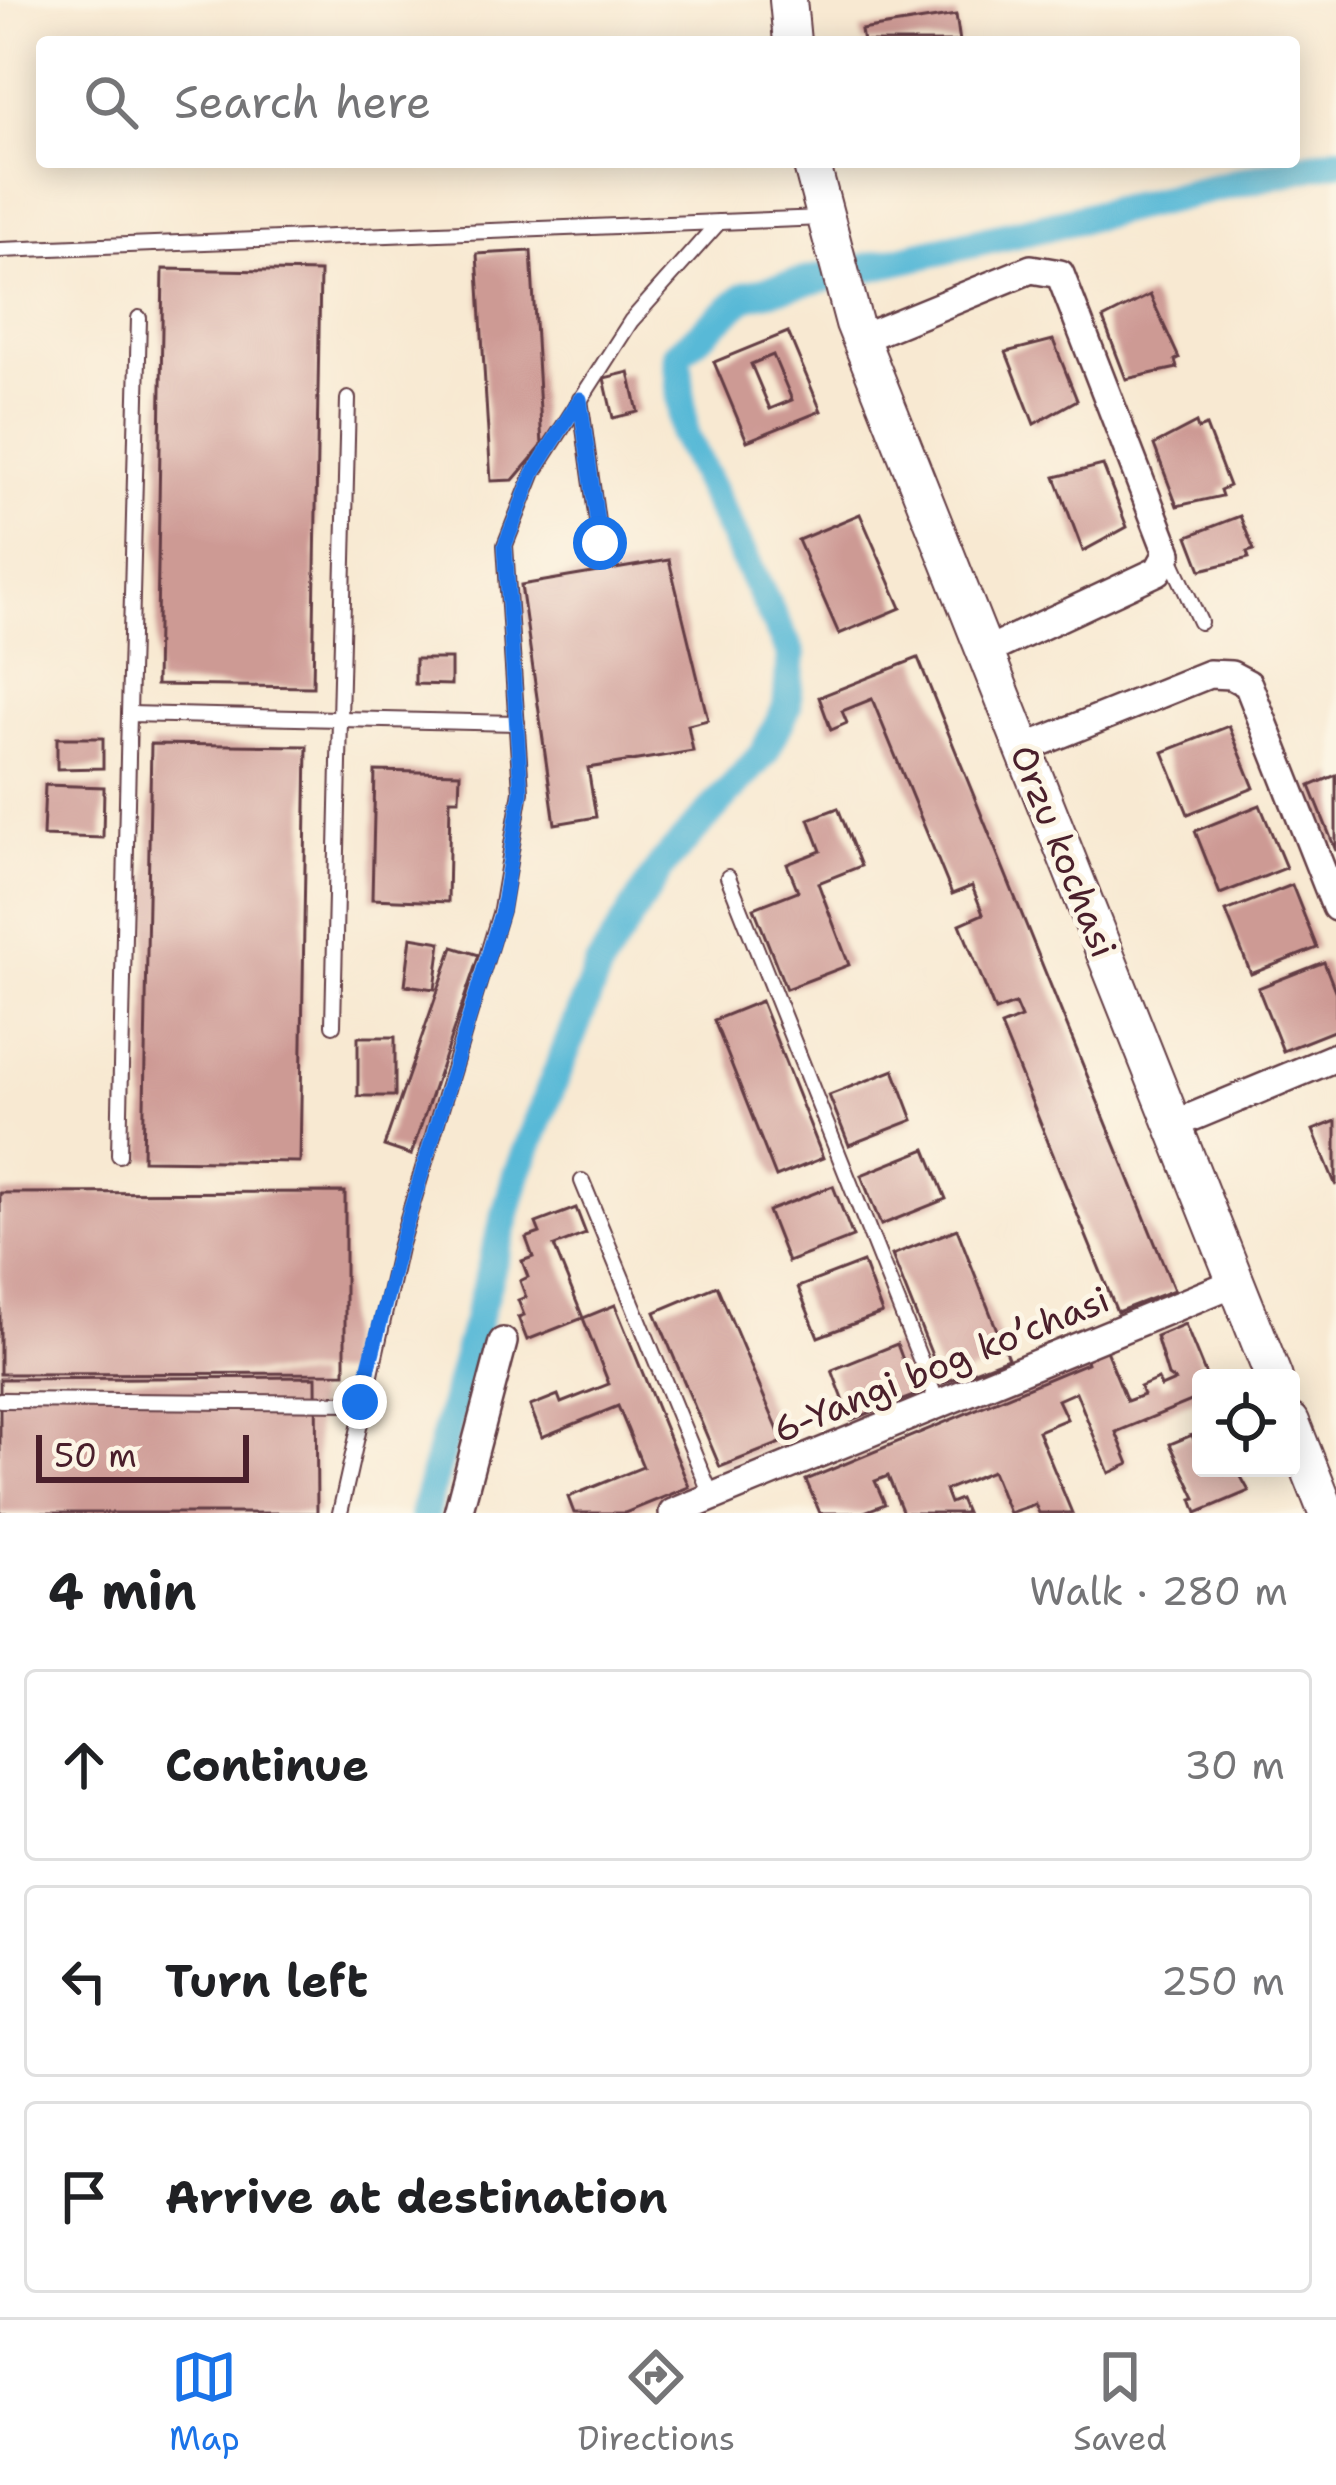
<!DOCTYPE html>
<html lang="en">
<head>
<meta charset="utf-8">
<style>
  :root { --surface:#fff; --page:#f2f2f2; --text:#202124; --muted:#757577; --line:#e0e0e0; --accent:#1a73e8 }
  body { margin:0; font-family:"Shantell Sans",sans-serif; background:var(--page); color:var(--text) }
  .controls { position:absolute; right:36px; bottom:36px; display:grid; overflow:hidden; border-radius:12px; box-shadow:0 6px 30px #0003 }
  .controls button { width:108px; height:108px; display:grid; place-items:center; padding:0; border:0; border-bottom:3px solid var(--line); background:var(--surface); color:var(--text); font:60px sans-serif }
  .scale { position:absolute; left:36px; bottom:30px; width:213px; box-sizing:border-box; padding-left:12px; border:6px solid #4a1f2b; border-top:0; font-size:33px; line-height:42px; white-space:nowrap; color:#4a1f2b; -webkit-text-stroke:9px #fcf5e5; paint-order:stroke }
  .stop { position:absolute; width:36px; height:36px; margin:-27px; border:9px solid #1a73e8; border-radius:50%; background:#fff }
  .stop.end { background:#1a73e8; border-color:#fff; box-shadow:0 3px 12px #0008 }
  .list { margin:0; padding:0; list-style:none }
  h2 { display:flex; justify-content:space-between; align-items:center; height:156px; margin:0; padding:0 48px; font-size:51px }
  h2 small { font-size:39px; font-weight:400; color:var(--muted) }
  .list li { display:grid; grid-template-columns:78px 1fr auto; gap:36px; align-items:center; box-sizing:border-box; height:192px; margin:0 24px 24px; padding:0 24px; border:3px solid var(--line); border-radius:12px }
  .list b { display:block; font-size:45px; white-space:nowrap }
  .list em { font-size:39px; font-style:normal; color:var(--muted) }
  .icon { flex:none; width:66px; height:66px; fill:none; stroke:currentColor; stroke-width:2; stroke-linecap:round; stroke-linejoin:round }
  .map { position:relative; flex:none; width:1336px; height:1513px; overflow:hidden }
  .search { position:absolute; background:var(--surface); box-shadow:0 6px 30px #0003; left:36px; right:36px; top:36px; height:132px; display:flex; align-items:center; gap:30px; box-sizing:border-box; padding:0 42px; border-radius:12px; color:var(--muted); font-size:45px }
  .sheet { height:804px; background:var(--surface) }
  nav { display:flex; justify-content:space-around; align-items:center; box-sizing:border-box; height:168px; border-top:3px solid var(--line); background:var(--surface); font-size:33px; color:var(--muted) }
  nav a { display:grid; justify-items:center; gap:6px }
  nav .on { color:var(--accent) }
  .map>svg:first-child { display:block }
  .lines { fill:none; stroke-linecap:round; stroke-linejoin:round }
  .canal { stroke:#58b9d7; stroke-width:30 }
  .building { fill:#cd9a94; fill-rule:evenodd }
  .lane-casing { stroke:#643d44; stroke-width:18 }
  .street-casing { stroke:#643d44; stroke-width:32 }
  .secondary-casing { stroke:#643d44; stroke-width:40 }
  .lane { stroke:#fff; stroke-width:14 }
  .street { stroke:#fff; stroke-width:27 }
  .secondary { stroke:#fff; stroke-width:36 }
  .route { stroke:#1a73e8; stroke-width:15 }
  .labels { text-anchor:middle; stroke-width:10; stroke-linejoin:round; paint-order:stroke }
  .street-label { font-size:36px; fill:#4a1f2b; stroke:#fcf5e5 }
</style>
</head>
<body>
<div class="map">
<svg width="1336" height="1513" viewBox="0 0 1336 1513">
  <rect width="100%" height="100%" fill="#fcf5e5"/>
  <filter id="ink" filterUnits="userSpaceOnUse"><feTurbulence type="fractalNoise" baseFrequency=".00833" numOctaves="2"/><feDisplacementMap in="SourceGraphic" scale="24" xChannelSelector="R" yChannelSelector="G"/><feConvolveMatrix kernelMatrix="1 2 1 2 8 2 1 2 1" color-interpolation-filters="sRGB"/></filter>
  <filter id="wash" filterUnits="userSpaceOnUse"><feTurbulence type="fractalNoise" baseFrequency=".004" numOctaves="4" result="noise"/><feDisplacementMap in="SourceGraphic" scale="48" xChannelSelector="R" yChannelSelector="G"/><feGaussianBlur stdDeviation="2.7" result="paint"/><feColorMatrix in="noise" values="0 0 0 0 0 0 0 0 0 0 0 0 0 0 0 0 0 1.4 0 .05"/><feComposite in="paint" operator="in"/></filter>
  <g filter="url(#wash)">
    <rect width="100%" height="100%" fill="#f8e9d2"/>
    <g class="lines">
      <polyline class="canal" points="424,1513 517,1174 599,966 662,865 764,753 787,707 791,654 684,435 677,354 747,295 1336,160"/>
    </g>
    <g id="blocks">
      <g class="building">
        <polygon points="956,15 960,42 863,42 861,30"/>
        <polygon points="531,251 542,446 513,480 491,481 477,254"/>
        <polygon points="163,269 320,272 313,687 156,685"/>
        <polygon points="1150,295 1179,358 1175,360 1177,368 1126,379 1103,319"/>
        <path d="M 788,332 L 821,411 L 747,441 L 714,362 ZM 773,355 L 792,400 L 770,409 L 751,364 Z"/>
        <polygon points="1053,340 1077,400 1034,424 1006,352"/>
        <polygon points="629,372 638,412 613,418 604,378"/>
        <polygon points="1196,423 1198,429 1206,426 1229,486 1220,490 1222,496 1177,506 1154,445"/>
        <polygon points="1103,465 1127,527 1083,551 1055,477"/>
        <polygon points="860,514 901,608 839,634 798,540"/>
        <polygon points="1240,516 1254,550 1247,552 1249,558 1201,570 1188,536"/>
        <polygon points="669,560 708,720 688,725 693,751 588,768 596,817 555,824 521,585"/>
        <polygon points="918,658 1174,1290 1117,1312 1001,1026 1021,1018 1015,1004 995,1011 960,924 983,914 972,886 952,894 872,699 842,711 847,723 831,730 819,697"/>
        <polygon points="415,659 451,659 451,685 415,684"/>
        <polygon points="1229,726 1254,788 1188,814 1163,752"/>
        <polygon points="57,738 103,738 103,768 57,769"/>
        <polygon points="151,744 307,746 300,1162 143,1160"/>
        <polygon points="375,771 460,773 459,799 450,799 448,902 372,899"/>
        <polygon points="1336,775 1336,851 1310,786"/>
        <polygon points="45,785 104,787 103,838 43,836"/>
        <polygon points="1260,805 1286,868 1220,894 1195,831"/>
        <polygon points="838,808 861,866 818,883 849,965 786,989 754,908 798,891 787,864 821,851 809,819"/>
        <polygon points="1292,885 1317,948 1251,974 1226,911"/>
        <polygon points="411,937 441,942 435,989 405,985"/>
        <polygon points="453,947 479,955 411,1155 384,1146"/>
        <polygon points="1324,962 1336,993 1336,1030 1283,1051 1258,988"/>
        <polygon points="761,1001 823,1158 776,1177 714,1020"/>
        <rect x="358" y="1037" width="37" height="59"/>
        <polygon points="894,1070 913,1120 849,1145 829,1095"/>
        <polygon points="1336,1121 1336,1186 1313,1130"/>
        <polygon points="926,1149 946,1199 881,1225 861,1175"/>
        <polygon points="833,1186 853,1237 788,1262 768,1211"/>
        <polygon points="345,1192 345,1373 0,1374 0,1193"/>
        <polygon points="576,1208 586,1234 554,1246 583,1318 527,1340 518,1317 524,1315 518,1300 526,1297 520,1281 528,1277 522,1261 533,1257 526,1238 540,1233 536,1223"/>
        <polygon points="957,1229 1008,1358 943,1383 892,1255"/>
        <polygon points="863,1262 882,1313 818,1337 798,1287"/>
        <polygon points="717,1286 783,1442 720,1467 655,1312"/>
        <polygon points="615,1305 689,1487 625,1513 574,1513 568,1497 643,1467 618,1406 542,1437 530,1406 558,1395 561,1403 609,1384 583,1318"/>
        <polygon points="1185,1324 1207,1378 1201,1378 1201,1397 1116,1432 1129,1464 1109,1473 1076,1392 1058,1400 1067,1419 1038,1431 1072,1513 1039,1513 1035,1504 1009,1513 992,1471 945,1490 950,1503 960,1499 966,1513 903,1513 888,1476 875,1481 885,1504 862,1513 820,1513 806,1480 1087,1363 1085,1356 1105,1348 1127,1401 1143,1395 1140,1387 1158,1379 1161,1387 1175,1381 1168,1376 1156,1336"/>
        <polygon points="897,1344 916,1395 851,1420 832,1370"/>
        <polygon points="316,1377 317,1513 0,1513 0,1379"/>
        <polygon points="1192,1435 1194,1440 1201,1437 1201,1468 1236,1468 1249,1491 1197,1513 1192,1499 1196,1498 1170,1444"/>
      </g>
    </g>
  </g>
  <g filter="url(#ink)">
    <use href="#blocks" fill-opacity="0" stroke="#643d44" stroke-width="3"/>
    <g class="lines">
      <defs>
        <g id="lane">
          <polyline points="0,250 823,218"/>
          <polyline points="580,399 600,543"/>
          <polyline points="1168,553 1200,622"/>
          <polyline points="129,714 139,318"/>
          <polyline points="728,877 938,1404"/>
          <polyline points="333,1025 340,719 517,723"/>
          <polyline points="119,1155 129,714 340,719 348,399"/>
          <polyline points="582,1181 712,1497"/>
          <polyline points="0,1400 360,1403"/>
          <polyline points="340,1513 399,1248 501,910 521,791 505,545 534,472 631,321 719,222"/>
        </g>
        <g id="street">
          <polyline points="860,339 1031,269 1060,274 1168,553 1158,571 985,652"/>
          <polyline points="1023,749 1209,674 1231,675 1248,684 1336,907"/>
          <polyline points="1173,1125 1336,1057"/>
          <polyline points="458,1513 503,1342"/>
          <polyline points="673,1513 1236,1282"/>
        </g>
        <g id="secondary">
          <polyline points="788,0 792,42"/>
          <polyline points="811,162 854,323 1274,1378"/>
          <polyline points="1291,1422 1327,1513"/>
        </g>
      </defs>
      <use href="#lane" class="lane-casing"/>
      <use href="#street" class="street-casing"/>
      <use href="#secondary" class="secondary-casing"/>
      <use href="#lane" class="lane"/>
      <use href="#street" class="street"/>
      <use href="#secondary" class="secondary"/>
    </g>
  </g>
  <g class="lines" filter="url(#ink)">
    <polyline class="route" points="360,1402 399,1248 502,910 521,791 505,545 534,472 580,399 600,543"/>
  </g>
  <g class="labels">
    <g class="street-label">
      <text transform="translate(1064 851) rotate(68)" y="13">Orzu kochasi</text>
      <text transform="translate(941 1364) rotate(-22)" y="13">6-Yangi bog koʼchasi</text>
    </g>
  </g>
</svg>
<div class="controls">
<button><svg class="icon" aria-label="locate" viewBox="0 0 24 24"><circle cx="12" cy="12" r="6"/><path d="M12 2v4M12 18v4M2 12h4M18 12h4"/></svg></button>
</div>
<div class="scale">50 m</div>
<div class="stop" style="left:600px;top:543px"></div>
<div class="stop end" style="left:360px;top:1402px"></div>
<div class="search"><svg class="icon" aria-label="search" viewBox="0 0 24 24"><circle cx="10" cy="10" r="6"/><path d="M15 15l6 6"/></svg>Search here</div>
</div>
<section class="sheet">
<h2>4 min<small>Walk · 280 m</small></h2>
<ul class="list">
<li><svg class="icon" aria-label="ahead" viewBox="0 0 24 24"><path d="M12 20V5M6 11l6-6 6 6"/></svg><div><b>Continue</b></div><em>30 m</em></li>
<li><svg class="icon" aria-label="left" viewBox="0 0 24 24"><path d="M17 20v-9H6M10 6l-5 5 5 5"/></svg><div><b>Turn left</b></div><em>250 m</em></li>
<li><svg class="icon" aria-label="arrive" viewBox="0 0 24 24"><path d="M6 21V4h12l-3 4 3 4H6"/></svg><div><b>Arrive at destination</b></div></li>
</ul>
</section>
<nav>
<a class="on"><svg class="icon" aria-label="map" viewBox="0 0 24 24"><path d="M3 6l6-2 6 2 6-2v14l-6 2-6-2-6 2zM9 4v14M15 6v14"/></svg>Map</a>
<a><svg class="icon" aria-label="directions" viewBox="0 0 24 24"><path d="M12 3l9 9-9 9-9-9zM9 14v-3h6M13 9l2 2-2 2"/></svg>Directions</a>
<a><svg class="icon" aria-label="saved" viewBox="0 0 24 24"><path d="M7 4h10v16l-5-4-5 4z"/></svg>Saved</a>
</nav>
</body>
</html>
